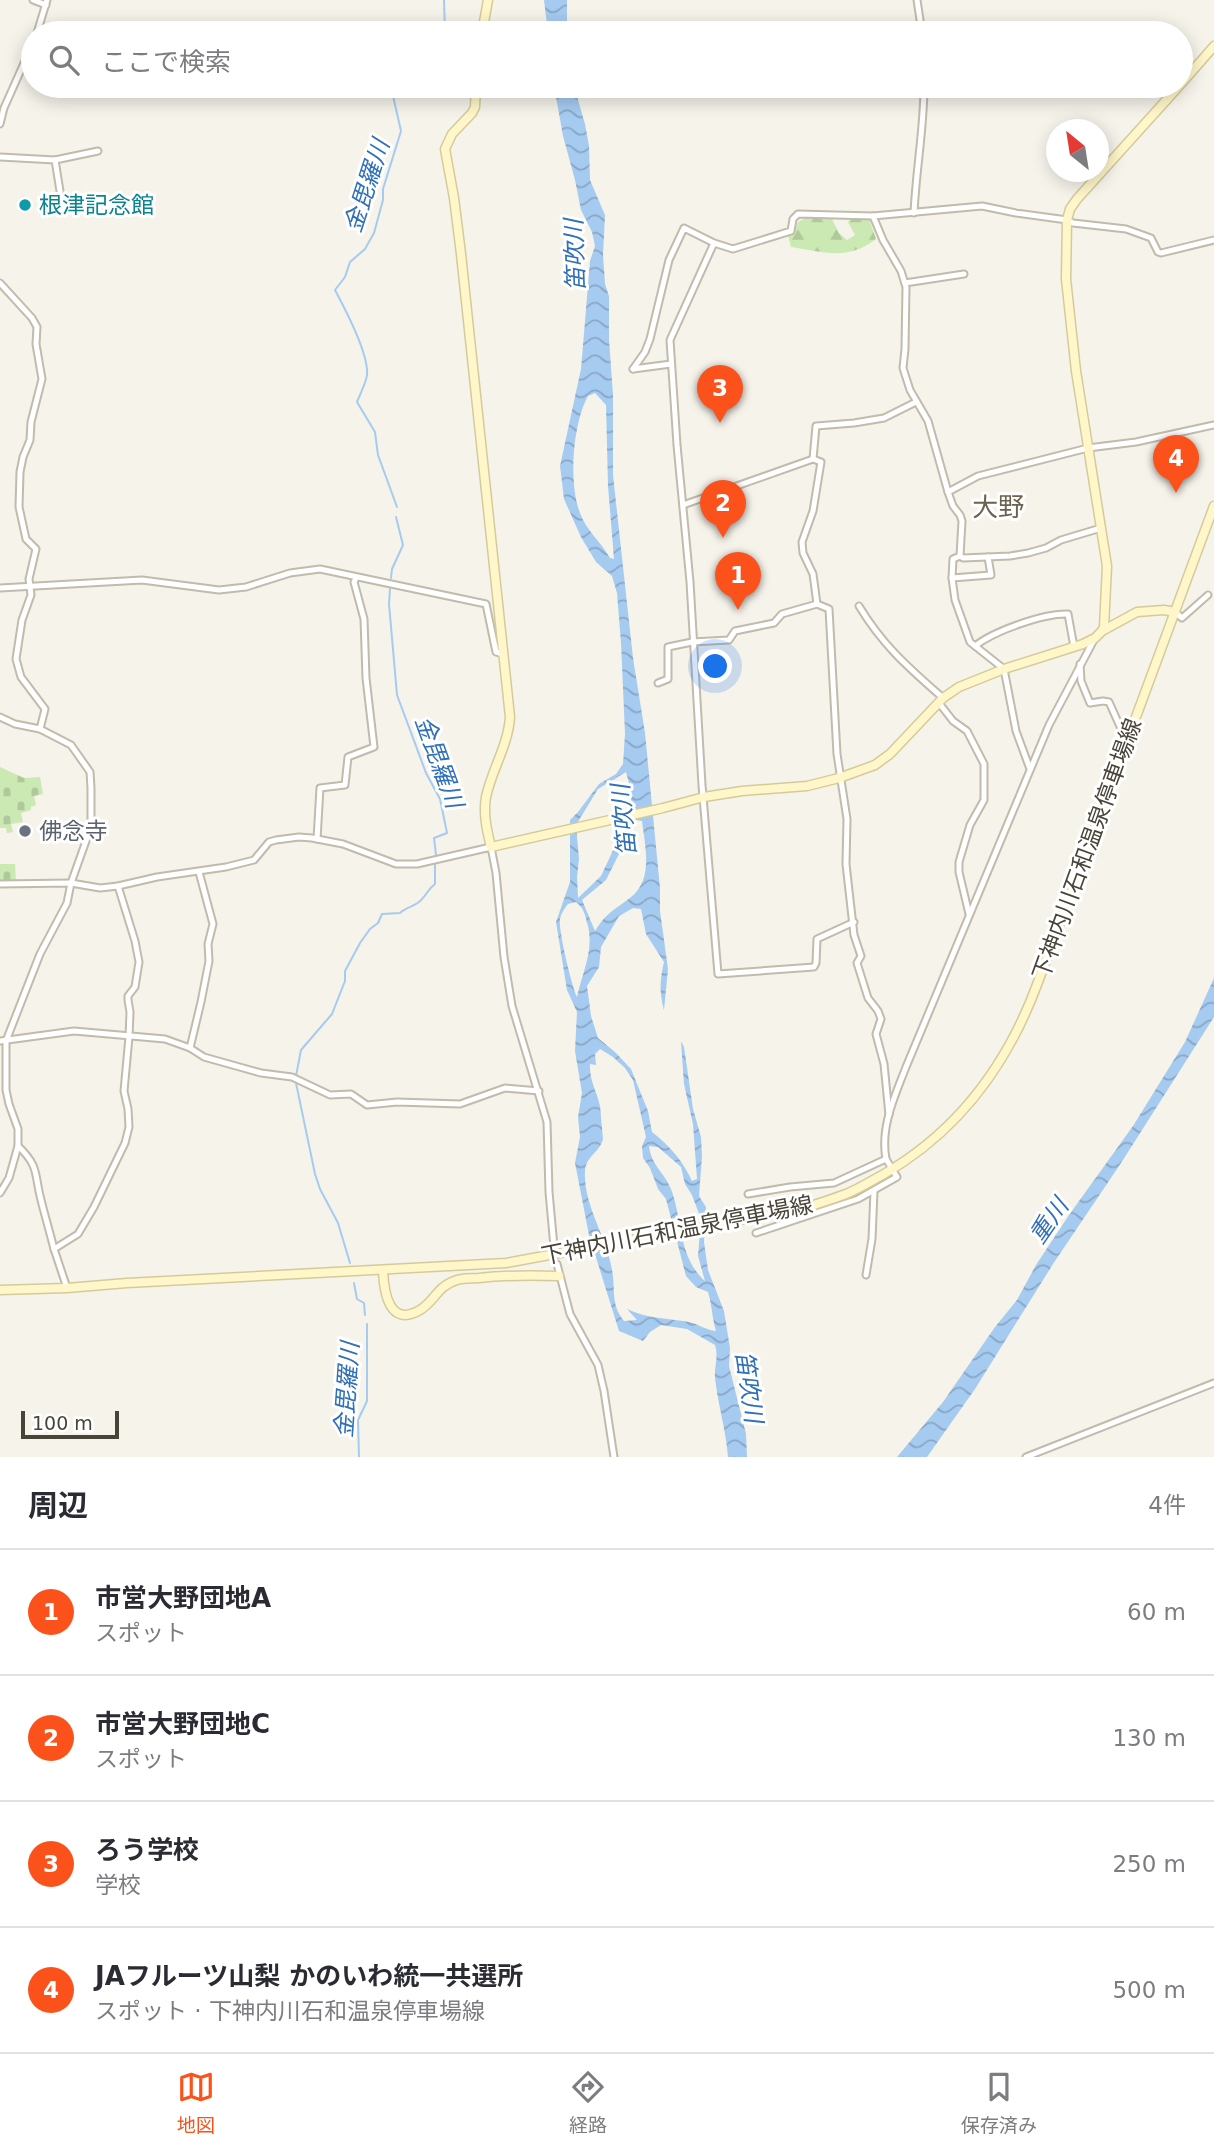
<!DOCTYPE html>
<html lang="ja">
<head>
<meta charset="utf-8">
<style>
  :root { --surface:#fff; --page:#f2f2f3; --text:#2b2b33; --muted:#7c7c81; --line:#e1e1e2; --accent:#fb521b }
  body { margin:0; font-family:"DejaVu Sans","Noto Sans JP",sans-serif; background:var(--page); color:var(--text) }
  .compass { position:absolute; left:1046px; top:119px; width:63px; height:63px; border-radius:50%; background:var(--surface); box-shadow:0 4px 18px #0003; rotate:330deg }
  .scale { position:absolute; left:21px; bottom:18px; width:98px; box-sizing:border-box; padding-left:7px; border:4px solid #494438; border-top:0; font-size:19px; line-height:24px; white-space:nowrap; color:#494438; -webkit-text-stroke:5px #fff; paint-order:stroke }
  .you { position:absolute; left:716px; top:667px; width:24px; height:24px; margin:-18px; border:5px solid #fff; border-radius:50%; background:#1a73e8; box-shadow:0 0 0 10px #1a73e833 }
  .badge { display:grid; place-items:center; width:46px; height:46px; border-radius:50%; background:var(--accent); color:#fff; font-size:23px; font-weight:700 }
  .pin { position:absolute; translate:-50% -58px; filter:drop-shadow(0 2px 4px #0008) }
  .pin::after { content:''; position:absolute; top:37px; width:24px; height:21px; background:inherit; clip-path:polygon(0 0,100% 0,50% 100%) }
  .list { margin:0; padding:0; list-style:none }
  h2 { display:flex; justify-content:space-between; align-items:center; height:91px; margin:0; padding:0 28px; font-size:30px }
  h2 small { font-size:23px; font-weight:400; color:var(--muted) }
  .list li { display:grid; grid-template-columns:46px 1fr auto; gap:21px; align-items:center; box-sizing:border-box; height:126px; padding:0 28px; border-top:2px solid var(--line) }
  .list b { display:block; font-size:26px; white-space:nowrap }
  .list p { margin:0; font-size:23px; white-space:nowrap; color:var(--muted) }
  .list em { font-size:23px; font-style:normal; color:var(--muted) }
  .icon { flex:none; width:38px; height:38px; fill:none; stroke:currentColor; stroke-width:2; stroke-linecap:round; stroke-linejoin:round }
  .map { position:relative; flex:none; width:1214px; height:1457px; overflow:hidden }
  .search { position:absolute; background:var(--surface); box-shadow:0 4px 18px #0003; left:21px; right:21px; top:21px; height:77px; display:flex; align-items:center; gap:18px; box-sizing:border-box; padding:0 24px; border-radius:38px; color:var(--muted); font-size:26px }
  .sheet { height:595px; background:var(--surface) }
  nav { display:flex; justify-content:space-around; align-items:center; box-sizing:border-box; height:98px; border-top:2px solid var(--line); background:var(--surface); font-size:19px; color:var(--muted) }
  nav a { display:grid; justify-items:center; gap:4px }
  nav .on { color:var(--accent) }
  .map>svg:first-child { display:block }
  .forest { fill:url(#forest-firs) }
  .cemetery { fill:url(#cemetery-stones) }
  .water { fill:url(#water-waves); fill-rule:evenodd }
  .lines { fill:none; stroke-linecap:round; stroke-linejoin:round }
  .stream { stroke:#a6cbf1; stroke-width:2 }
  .street-casing { stroke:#c1bbac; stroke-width:9 }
  .secondary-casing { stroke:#d5cb9a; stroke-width:11 }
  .street { stroke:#fff; stroke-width:5 }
  .secondary { stroke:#fff7ca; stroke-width:8 }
  .culture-dot { fill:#0f9aa8; stroke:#fff; stroke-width:2.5 }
  .worship-dot { fill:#6b7280; stroke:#fff; stroke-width:2.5 }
  .labels { text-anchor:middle; stroke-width:6; stroke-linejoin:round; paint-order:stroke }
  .culture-label { font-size:23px; fill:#0d838f; stroke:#fff; text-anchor:start }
  .worship-label { font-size:23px; fill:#5b616d; stroke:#fff; text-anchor:start }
  .street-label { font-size:23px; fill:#494438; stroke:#fff }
  .water-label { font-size:24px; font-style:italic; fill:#2f70b7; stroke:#fff }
  .quarter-label { font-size:26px; fill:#6c634f; stroke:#fff }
</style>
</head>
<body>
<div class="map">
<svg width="1214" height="1457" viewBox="0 0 1214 1457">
  <defs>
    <pattern id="forest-firs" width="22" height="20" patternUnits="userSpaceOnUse" patternTransform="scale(1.75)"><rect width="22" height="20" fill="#cbe9b3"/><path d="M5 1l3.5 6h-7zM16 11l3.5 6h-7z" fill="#b0c99b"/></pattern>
    <pattern id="cemetery-stones" width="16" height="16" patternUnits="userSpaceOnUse" patternTransform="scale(1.75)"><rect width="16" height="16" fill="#cbe9b3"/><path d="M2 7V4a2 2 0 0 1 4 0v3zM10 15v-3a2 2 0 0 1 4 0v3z" fill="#b0c99b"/></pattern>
    <pattern id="water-waves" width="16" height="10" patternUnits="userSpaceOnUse" patternTransform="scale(1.75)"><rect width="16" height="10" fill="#a6cbf1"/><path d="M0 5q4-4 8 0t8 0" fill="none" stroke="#89a6c4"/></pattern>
  </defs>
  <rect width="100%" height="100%" fill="#f5f3ea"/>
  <path class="forest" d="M 808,217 L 832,219 L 839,233 L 847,240 L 855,235 L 848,222 L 851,219 L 869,219 L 876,239 C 848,261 823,252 791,247 L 788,235 L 794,233 L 798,222 Z"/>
  <g class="cemetery">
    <polygon points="0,767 24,778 40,777 43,794 34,796 36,805 31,807 31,810 21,813 23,822 11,824 13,832 7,833 6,828 0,828"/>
    <polygon points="0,864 15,864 16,880 0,880"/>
  </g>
  <g class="water">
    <polygon points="544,0 567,0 567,33 548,33"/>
    <path d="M 554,86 L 574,86 L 585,124 L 589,146 L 590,180 L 605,215 L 603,255 L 605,284 L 609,296 L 609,339 L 613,395 L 613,475 L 633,658 L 645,733 L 660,888 L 660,911 L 668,969 L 664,1010 C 659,992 660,979 664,962 L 646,934 L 641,909 L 633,908 L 619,916 L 601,947 L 599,967 L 587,986 L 591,1016 L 598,1038 L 615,1052 L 631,1069 L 648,1111 L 652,1132 C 670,1146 683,1161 692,1181 L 697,1179 L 693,1124 L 684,1084 L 681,1041 L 684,1047 L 693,1109 L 701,1137 L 702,1156 L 699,1196 L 706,1207 L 704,1242 L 708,1270 L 724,1311 L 730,1348 L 729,1366 L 746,1434 L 747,1457 L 728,1457 C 726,1430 718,1405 715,1378 C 714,1365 719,1358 715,1345 L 687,1329 L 661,1325 L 650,1332 L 643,1341 L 619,1331 L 589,1235 L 575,1163 L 580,1137 L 578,1117 L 582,1093 L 575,1051 L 577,1012 L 567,990 L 556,922 L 570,882 L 570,820 L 578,812 L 599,784 L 616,774 L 623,764 L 625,734 L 621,643 L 617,593 L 612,576 L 596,562 L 581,537 L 564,499 L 560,466 L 581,369 L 590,261 L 595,246 L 592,232 L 581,210 L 575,180 L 563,136 ZM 595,393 L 606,405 L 608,486 L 614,559 L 610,558 C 601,542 586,530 580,513 C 568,483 573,423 588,396 ZM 626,772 L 631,790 L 631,803 L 624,827 L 601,876 L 578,898 L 577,877 L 579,859 L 576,825 L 598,789 ZM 636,820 L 642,821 C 645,847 654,880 630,898 C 613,911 607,912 595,931 L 582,900 L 606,880 ZM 576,902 C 585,909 585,916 588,926 C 594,951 582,973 577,997 C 572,987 558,930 560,919 C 561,913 565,908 568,904 ZM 600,1049 L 613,1057 L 625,1068 L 633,1080 L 646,1137 L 642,1146 L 643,1158 L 650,1168 L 658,1189 L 666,1199 L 686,1276 L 696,1287 L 708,1292 C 712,1305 712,1318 716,1331 C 706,1330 698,1324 689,1322 C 667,1318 648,1319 627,1309 L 637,1320 L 624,1321 C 610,1303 616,1291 612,1270 C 607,1237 583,1205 585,1171 C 586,1156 600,1152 603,1139 C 603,1138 602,1129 602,1128 C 601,1121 601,1113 600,1106 C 597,1092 589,1080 590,1064 L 596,1065 L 595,1054 ZM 649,1146 L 658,1147 L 681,1167 L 685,1184 L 692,1195 L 701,1219 L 698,1256 L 705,1281 C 678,1257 683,1221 671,1189 C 664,1172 651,1165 649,1146 Z"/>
    <polygon points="1214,978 1214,1017 1121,1163 1053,1264 975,1389 927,1457 897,1457 943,1402 995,1327 1017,1300 1036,1265 1069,1215 1133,1126 1185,1042"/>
  </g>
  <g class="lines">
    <g class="stream">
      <polyline points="444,0 445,33"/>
      <path d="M 397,507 L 378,455 L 375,432 L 357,402 C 360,394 366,383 367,375 C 369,354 345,309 335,290 L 345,277 L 350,262 L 365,249 L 374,233 L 383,200 L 383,189 L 401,131 L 393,96 L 398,92 C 407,94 414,95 422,90 L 423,86"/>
      <polyline points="391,578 392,569 403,545 396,517"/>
      <polyline points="390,589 389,604 397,695 426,773 440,799 447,833 434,838 436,855"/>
      <path d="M 296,1076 L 301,1050 L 332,1014 L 345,981 L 345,971 L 360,943 L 370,929 L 378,923 L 382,914 L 400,913 C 406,907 417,906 422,899 C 427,894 428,889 435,884 L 435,864"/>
      <polyline points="296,1083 315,1174 320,1189 338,1223 350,1263"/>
      <polyline points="354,1283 357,1299 364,1303 365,1315"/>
      <polyline points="359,1457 358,1420 367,1401 367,1324"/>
    </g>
    <defs>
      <g id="street">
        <polyline points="33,0 46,5"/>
        <polyline points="917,0 922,33"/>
        <polyline points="37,33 47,0"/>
        <polyline points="0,124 4,108 33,43"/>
        <polyline points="0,157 55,160 60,191"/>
        <polyline points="55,160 98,151"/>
        <path d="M 914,213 C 916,170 924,128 924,86"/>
        <polyline points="873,216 883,240 901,271 906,287 905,349 903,368 910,390 928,421 948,492 953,506 960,515 962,521 960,556 953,559 952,578 955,600 970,642 1004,669 1016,731 1030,769"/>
        <polyline points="714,243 670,340 677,445 690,582 702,785 718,974 814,967 816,963 817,939 854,922"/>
        <polyline points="0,283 32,318 37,327 36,344 42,379 31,422 30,440 23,457 20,472 19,507 26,539 36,549 29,579 31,595 22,620 16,659 21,677 45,709 40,729"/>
        <polyline points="905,283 964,274"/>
        <polyline points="633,369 645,352 650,339 669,260 684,228 714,243 733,249 791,231 793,219 798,214 873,216 982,206 1016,213 1067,220 1073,223 1126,229 1151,238 1158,252 1161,253 1214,240"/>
        <polyline points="633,369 671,364"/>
        <polyline points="948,492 978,476 1088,448 1136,442 1214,425"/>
        <polyline points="683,505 813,459"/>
        <polyline points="960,556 963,558 1010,556 1028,553 1046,548 1061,540 1101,528"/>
        <polyline points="952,578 991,575 988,557"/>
        <polyline points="0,588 142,580 219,590 246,587 290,573 320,569 486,604 496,652 503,654"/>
        <path d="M 859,606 C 883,646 909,668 943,698"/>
        <polyline points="1175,612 1182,618 1208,595"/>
        <path d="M 975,646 C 994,631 1044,613 1068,614 L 1074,647"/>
        <polyline points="1080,664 1081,681 1090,703 1103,701 1109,702 1122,731 1128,738"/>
        <polyline points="658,683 668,679 668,647 692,642 729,640 735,631 774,623 782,614 817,604"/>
        <polyline points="939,703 953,721 967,731 984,764 984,800 970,825 959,862 959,872 969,914"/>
        <polyline points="0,717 15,724 40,729 71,745 90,772 91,788 91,827 71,883 67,903 40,954 6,1041 6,1090 9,1104 18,1129 18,1146 9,1178 0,1193"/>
        <polyline points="317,839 320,788 345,785 348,757 374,747 366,678 364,619 354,582 356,578"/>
        <polyline points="0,884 71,883 100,888 118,886 157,877 226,867 254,860 269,842 276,840 299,837 312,838 343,844 396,864 417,864 491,847 496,873 504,957 512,1006 547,1122 549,1192 554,1247"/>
        <polyline points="0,1041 74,1031 165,1039 190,1048 204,1057 261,1073 292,1077 330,1095 351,1094 367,1105 397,1102 460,1104 505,1088 539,1091"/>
        <polyline points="190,1048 201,1002 209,961 208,944 213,924 199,872"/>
        <polyline points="889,1115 884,1064 876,1034 881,1019 878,1011 868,998 857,963 861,956 854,935 846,864 847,819 837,754 829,609 817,604 813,574 803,553 802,542 813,511 821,462 813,459 816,426 854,423 884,418 916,402"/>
        <path d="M 18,1146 C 40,1167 34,1174 41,1200 C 45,1216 50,1233 54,1249"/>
        <path d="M 886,1159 C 880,1127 895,1096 906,1067 L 1049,725 L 1095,638"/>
        <polyline points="748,1194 790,1187 834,1183 886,1159 897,1177 858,1199 756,1233"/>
        <polyline points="557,1264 570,1314 598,1365 604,1391 614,1457"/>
        <polyline points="866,1275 872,1239 874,1191"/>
        <polyline points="67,1288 54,1249 78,1234 94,1207 125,1143 129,1127 128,1109 124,1091 129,1037 130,1012 128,1000 128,996 135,987 139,962 135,941 118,886"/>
        <polyline points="1026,1457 1214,1383"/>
      </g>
      <g id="secondary">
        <polyline points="482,33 488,0"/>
        <polyline points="1181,84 1214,46"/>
        <path d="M 476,86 L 475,107 L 472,113 L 452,134 L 445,149 L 454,198 L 461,254 L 510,717 C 508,746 492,769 486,797 C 483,814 487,831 491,847 L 663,808 L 704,797 L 742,791 L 807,786 L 839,778 L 875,765 L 890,754 L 943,698 L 959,687 L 1004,669 L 1083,644 L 1095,638 L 1102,631 L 1137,612 L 1164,610 L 1175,612"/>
        <polyline points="1102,631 1104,627 1107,566 1076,371 1066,279 1067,220 1070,209 1077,199 1179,86"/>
        <path d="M 383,1271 C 384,1292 389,1328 420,1310 C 435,1301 437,1286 457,1280 C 464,1278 472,1278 479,1278 C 506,1275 532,1275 559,1276"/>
        <path d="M 0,1290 L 67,1288 L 127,1283 L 506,1263 L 805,1208 C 819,1203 833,1199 846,1194 C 859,1189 871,1181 884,1174 C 960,1130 1008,1064 1038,982 L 1214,506"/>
      </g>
    </defs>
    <use href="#street" class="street-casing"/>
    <use href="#secondary" class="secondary-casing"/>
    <use href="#street" class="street"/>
    <use href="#secondary" class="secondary"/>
  </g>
  <circle class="culture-dot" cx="25" cy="205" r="7"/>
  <circle class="worship-dot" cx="25" cy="831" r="7"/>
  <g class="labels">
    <g class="culture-label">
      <text x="39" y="213">根津記念館</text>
    </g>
    <g class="worship-label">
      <text x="39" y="839">佛念寺</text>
    </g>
    <g class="street-label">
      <text transform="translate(1087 849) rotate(-70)" y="8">下神内川石和温泉停車場線</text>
      <text transform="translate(677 1230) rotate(-11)" y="8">下神内川石和温泉停車場線</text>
    </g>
    <g class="water-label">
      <text transform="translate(367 186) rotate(-72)" y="8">金毘羅川</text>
      <text transform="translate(575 255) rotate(-92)" y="8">笛吹川</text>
      <text transform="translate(439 762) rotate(70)" y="8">金毘羅川</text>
      <text transform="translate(624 820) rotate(-96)" y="8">笛吹川</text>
      <text transform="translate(1049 1221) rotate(-55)" y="8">重川</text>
      <text transform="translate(749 1387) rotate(82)" y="8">笛吹川</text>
      <text transform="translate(347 1390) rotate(-86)" y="8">金毘羅川</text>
    </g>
    <g class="quarter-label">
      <text x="998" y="516">大野</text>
    </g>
  </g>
</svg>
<svg class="compass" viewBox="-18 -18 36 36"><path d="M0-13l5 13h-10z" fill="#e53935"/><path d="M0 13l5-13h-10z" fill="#7c7c81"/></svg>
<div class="scale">100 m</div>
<div class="you"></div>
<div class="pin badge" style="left:738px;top:610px">1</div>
<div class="pin badge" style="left:723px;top:538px">2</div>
<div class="pin badge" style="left:720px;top:423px">3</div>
<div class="pin badge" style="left:1176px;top:493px">4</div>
<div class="search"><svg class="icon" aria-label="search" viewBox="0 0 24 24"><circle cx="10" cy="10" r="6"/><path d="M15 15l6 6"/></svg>ここで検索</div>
</div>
<section class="sheet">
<h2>周辺<small>4件</small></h2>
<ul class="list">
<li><span class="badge">1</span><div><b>市営大野団地A</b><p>スポット</p></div><em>60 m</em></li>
<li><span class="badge">2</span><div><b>市営大野団地C</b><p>スポット</p></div><em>130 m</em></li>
<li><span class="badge">3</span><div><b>ろう学校</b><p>学校</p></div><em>250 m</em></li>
<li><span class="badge">4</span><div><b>JAフルーツ山梨 かのいわ統一共選所</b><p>スポット · 下神内川石和温泉停車場線</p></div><em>500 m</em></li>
</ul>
</section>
<nav>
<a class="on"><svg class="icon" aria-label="map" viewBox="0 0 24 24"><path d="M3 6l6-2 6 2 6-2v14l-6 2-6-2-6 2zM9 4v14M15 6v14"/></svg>地図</a>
<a><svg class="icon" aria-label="directions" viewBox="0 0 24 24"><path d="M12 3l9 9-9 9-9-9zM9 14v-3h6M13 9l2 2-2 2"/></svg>経路</a>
<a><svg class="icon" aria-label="saved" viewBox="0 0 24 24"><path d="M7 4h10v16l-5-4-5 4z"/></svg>保存済み</a>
</nav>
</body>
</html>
